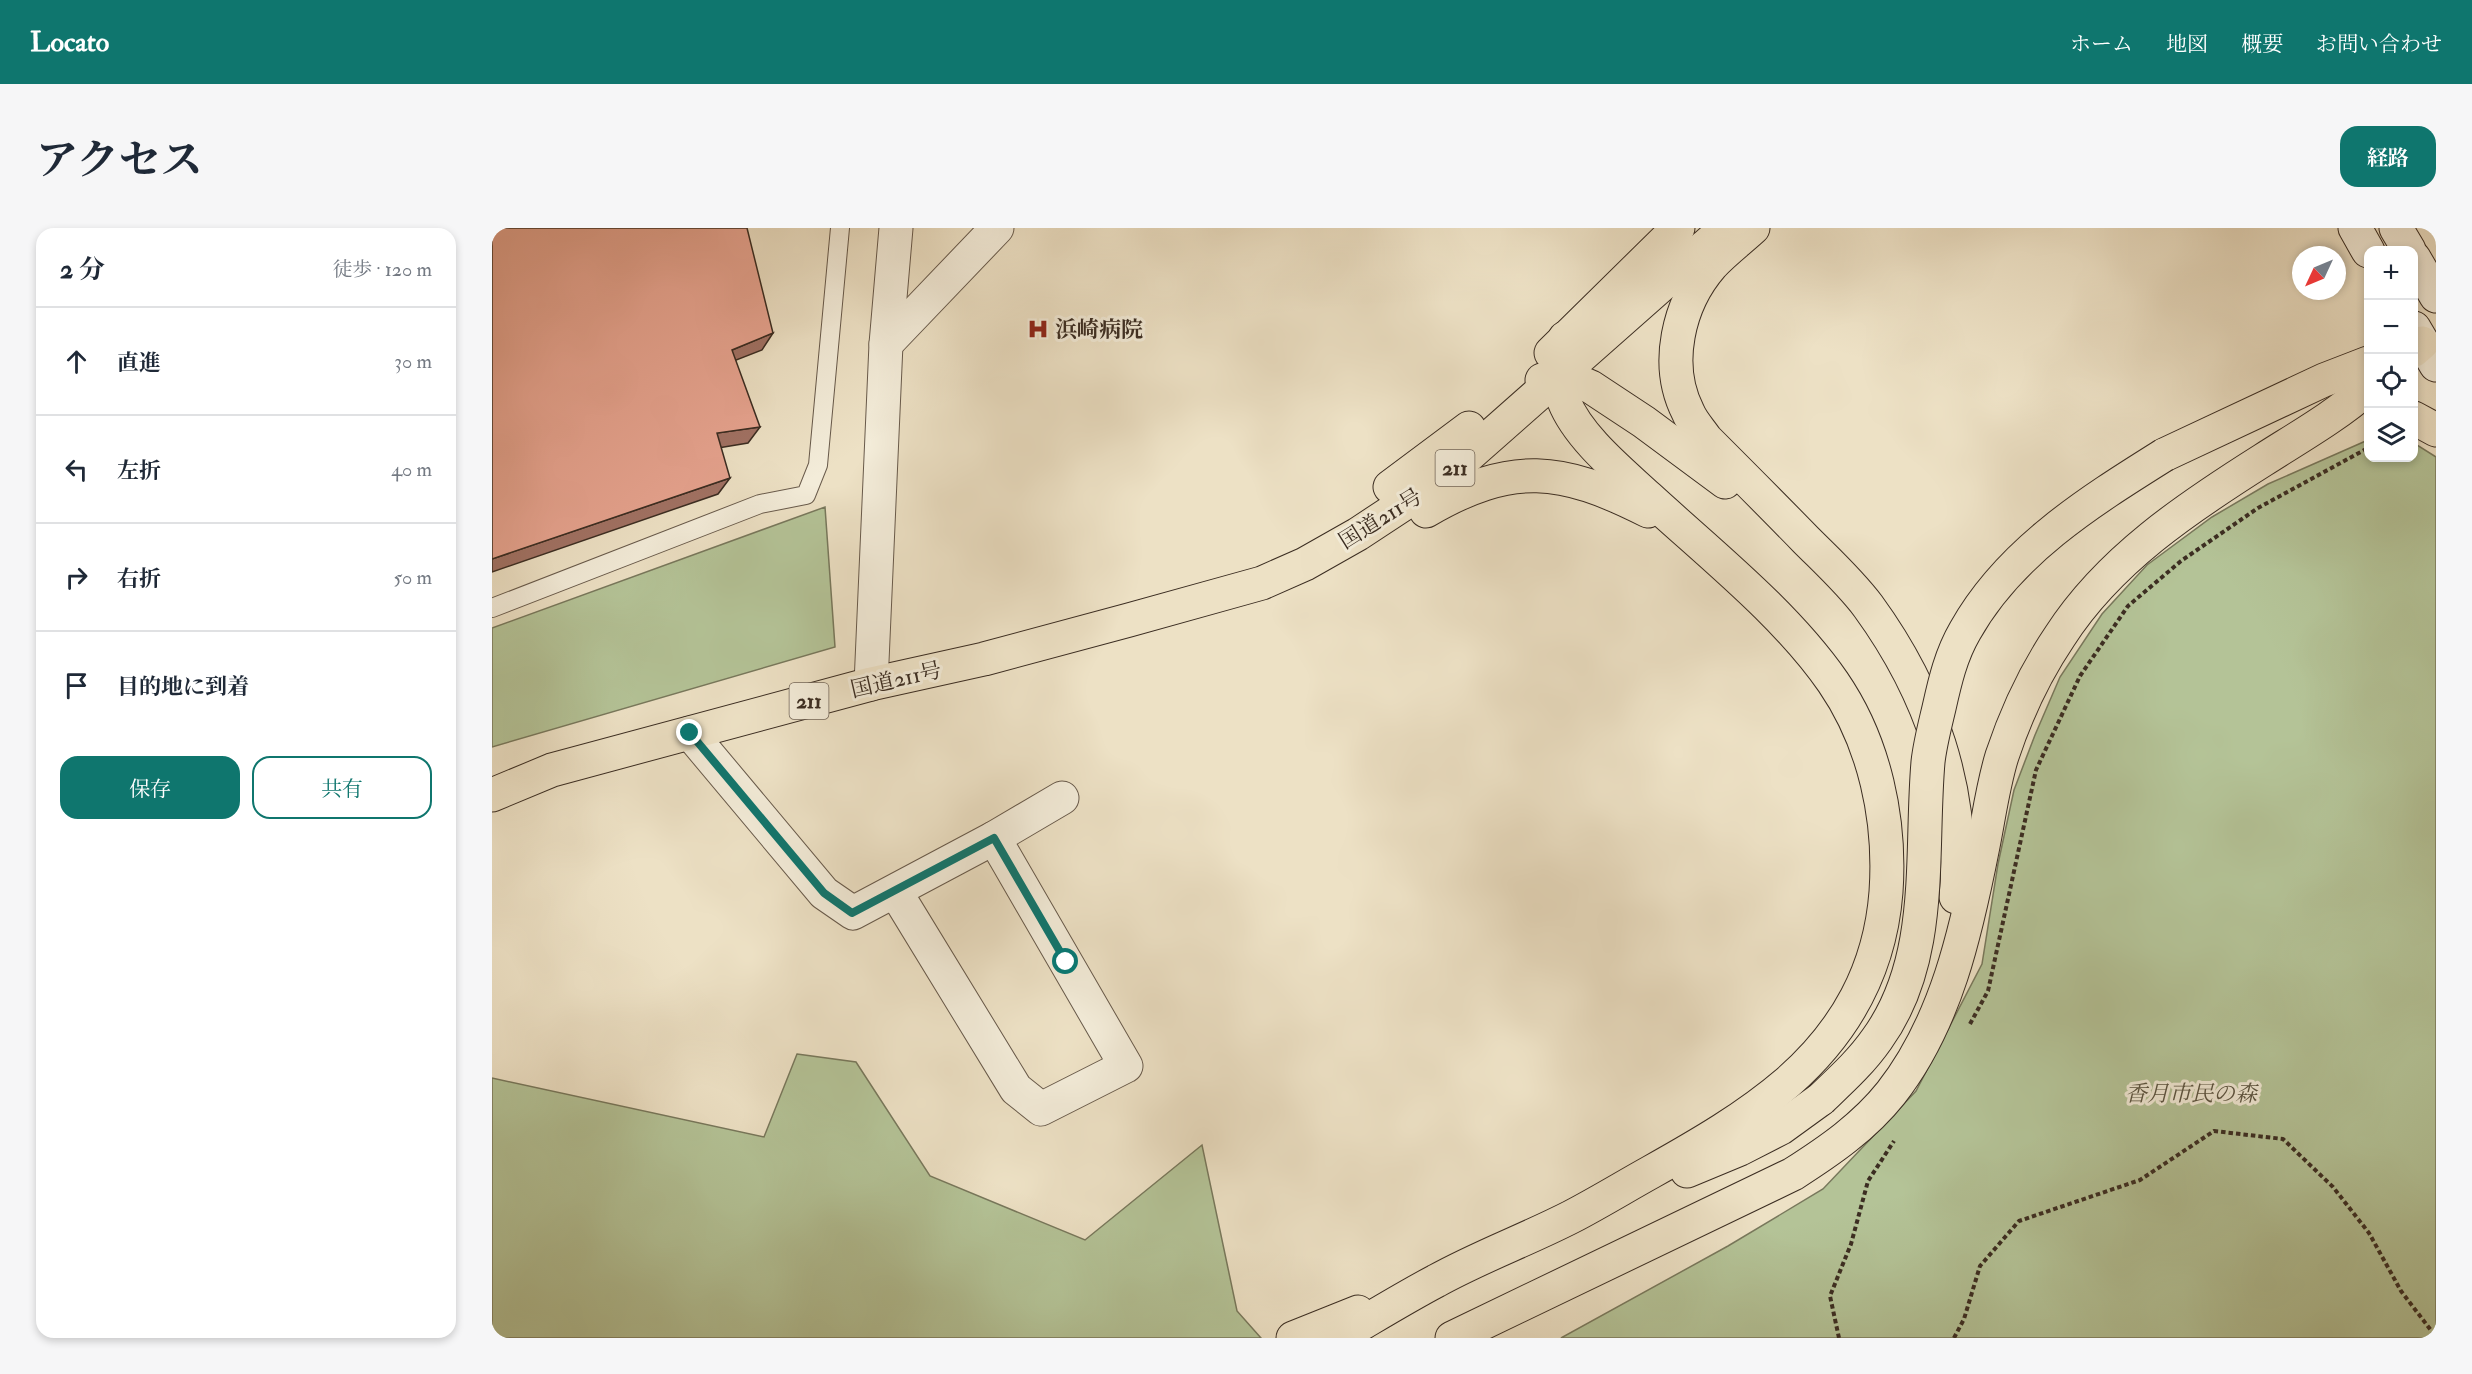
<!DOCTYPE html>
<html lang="ja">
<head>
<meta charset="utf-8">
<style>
  :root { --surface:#fff; --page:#f6f6f7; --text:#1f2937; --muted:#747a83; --line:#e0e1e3; --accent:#0f766e }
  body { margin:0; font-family:"IM FELL Double Pica","Noto Serif JP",serif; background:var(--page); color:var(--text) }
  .controls { position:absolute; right:18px; top:18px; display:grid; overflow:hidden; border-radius:12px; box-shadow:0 3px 9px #0003 }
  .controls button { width:54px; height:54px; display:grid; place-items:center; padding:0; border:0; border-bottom:2px solid var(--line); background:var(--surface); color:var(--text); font:30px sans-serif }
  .compass { position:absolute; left:1800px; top:18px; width:54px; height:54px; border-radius:50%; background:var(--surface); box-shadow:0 3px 9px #0003; rotate:226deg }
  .stop { position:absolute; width:18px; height:18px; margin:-14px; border:4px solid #0f766e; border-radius:50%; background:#fff }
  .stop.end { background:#0f766e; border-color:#fff; box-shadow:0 2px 6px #0008 }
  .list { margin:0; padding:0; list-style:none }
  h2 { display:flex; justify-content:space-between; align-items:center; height:78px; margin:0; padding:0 24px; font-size:26px }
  h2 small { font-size:20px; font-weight:400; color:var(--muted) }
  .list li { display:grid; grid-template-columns:39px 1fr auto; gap:18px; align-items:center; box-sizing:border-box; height:108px; padding:0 24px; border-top:2px solid var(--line) }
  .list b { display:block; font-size:22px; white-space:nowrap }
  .list em { font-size:20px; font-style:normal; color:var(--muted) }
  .actions { display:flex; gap:12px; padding:18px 24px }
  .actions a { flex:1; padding:14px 0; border:2px solid var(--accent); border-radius:18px; text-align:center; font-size:21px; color:var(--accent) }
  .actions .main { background:var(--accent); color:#fff }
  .icon { flex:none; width:33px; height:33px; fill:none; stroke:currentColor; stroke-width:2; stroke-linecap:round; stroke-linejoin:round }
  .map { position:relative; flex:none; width:1944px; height:1110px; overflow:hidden; border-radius:18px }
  header { display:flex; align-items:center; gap:36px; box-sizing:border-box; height:84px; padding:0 30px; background:var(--accent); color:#fff }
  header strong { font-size:28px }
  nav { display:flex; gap:33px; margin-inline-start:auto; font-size:21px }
  .intro { display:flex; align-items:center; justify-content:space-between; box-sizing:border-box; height:144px; padding:0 36px }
  h1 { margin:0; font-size:42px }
  .button { padding:15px 27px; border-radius:18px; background:var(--accent); color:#fff; font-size:21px; font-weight:700 }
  main { display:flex; gap:36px; padding:0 36px }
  aside { flex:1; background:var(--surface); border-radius:18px; box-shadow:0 3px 9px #0003 }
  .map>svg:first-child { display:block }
  .green { fill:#b4c397; stroke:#78785c; stroke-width:1.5 }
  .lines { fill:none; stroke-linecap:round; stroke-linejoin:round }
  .lane-casing { stroke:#685a4b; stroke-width:20 }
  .street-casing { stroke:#685a4b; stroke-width:35 }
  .secondary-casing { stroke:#3b2d22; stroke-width:35 }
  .highway-casing { stroke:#3b2d22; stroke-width:35 }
  .path { stroke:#3b2d22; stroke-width:4; stroke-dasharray:4.5 3; stroke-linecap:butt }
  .lane { stroke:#f3ecd9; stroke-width:18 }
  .street { stroke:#f3ecd9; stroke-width:33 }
  .secondary { stroke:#f3ecd9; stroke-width:33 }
  .highway { stroke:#ede1c5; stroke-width:33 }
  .highway-bridge-casing { stroke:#3b2d22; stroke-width:35; stroke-linecap:butt }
  .highway-bridge { stroke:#ede1c5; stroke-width:33 }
  .shaded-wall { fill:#a17264; stroke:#3b2d22; stroke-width:1.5 }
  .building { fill:#e6a38f; stroke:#3b2d22; stroke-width:1.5 }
  .route { stroke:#0f766e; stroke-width:8 }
  .labels { text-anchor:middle; stroke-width:6; stroke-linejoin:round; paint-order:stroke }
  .shield { fill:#f3ecd9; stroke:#726659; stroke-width:1.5 }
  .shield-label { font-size:21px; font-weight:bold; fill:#3b2d22 }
  .poi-label { font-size:22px; font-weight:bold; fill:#3b2d22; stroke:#f3ecd9; text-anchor:start }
  .street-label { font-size:22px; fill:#3b2d22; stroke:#f3ecd9 }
  .park-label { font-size:22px; font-style:italic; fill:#59523f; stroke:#f3ecd9 }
</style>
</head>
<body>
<header>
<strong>Locato</strong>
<nav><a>ホーム</a><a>地図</a><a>概要</a><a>お問い合わせ</a></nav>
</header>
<div class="intro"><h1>アクセス</h1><a class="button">経路</a></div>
<main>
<aside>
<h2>2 分<small>徒歩 · 120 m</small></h2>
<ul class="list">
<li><svg class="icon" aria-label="ahead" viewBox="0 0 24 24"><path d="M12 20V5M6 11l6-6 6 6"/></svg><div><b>直進</b></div><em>30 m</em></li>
<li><svg class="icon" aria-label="left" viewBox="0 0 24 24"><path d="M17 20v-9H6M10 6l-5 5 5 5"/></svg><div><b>左折</b></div><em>40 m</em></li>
<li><svg class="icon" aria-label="right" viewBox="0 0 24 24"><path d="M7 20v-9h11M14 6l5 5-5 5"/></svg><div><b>右折</b></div><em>50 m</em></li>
<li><svg class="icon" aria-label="arrive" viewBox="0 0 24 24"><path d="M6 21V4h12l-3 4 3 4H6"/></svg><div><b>目的地に到着</b></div></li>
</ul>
<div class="actions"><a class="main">保存</a><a>共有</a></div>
</aside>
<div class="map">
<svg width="1944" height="1110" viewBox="0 0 1944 1110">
  <rect width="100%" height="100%" fill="#ede1c5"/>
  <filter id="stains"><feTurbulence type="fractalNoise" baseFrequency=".00333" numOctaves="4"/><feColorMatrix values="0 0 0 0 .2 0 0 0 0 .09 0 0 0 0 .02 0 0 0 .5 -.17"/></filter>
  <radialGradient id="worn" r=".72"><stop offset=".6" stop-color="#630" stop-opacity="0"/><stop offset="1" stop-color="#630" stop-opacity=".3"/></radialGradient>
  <g class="green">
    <polygon points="1876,212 1876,230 1922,230 1922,215 1944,229 1944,1110 1069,1110 1236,1018 1331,961 1424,863 1490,736 1506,636 1522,562 1543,507 1568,449 1610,386 1655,337 1720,289 1776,256"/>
    <polygon points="333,279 343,419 0,519 0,400"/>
    <polygon points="305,826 364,834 438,948 593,1012 710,917 745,1083 769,1110 0,1110 0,850 272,909"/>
  </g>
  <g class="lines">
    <defs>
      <polyline id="lane" points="0,380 268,276 314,267 326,237 348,0"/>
      <g id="street">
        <polyline points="394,116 505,0"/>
        <polyline points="379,456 394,116 404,0"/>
        <polyline points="198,505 332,665 361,685 502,610 634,838 549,881 524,861 403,663"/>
        <polyline points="502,610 570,570"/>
      </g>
      <g id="secondary">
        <polyline points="1863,0 1876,23"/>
        <polyline points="1904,0 1917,22"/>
        <polyline points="1922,30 1944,68"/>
        <polyline points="1922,100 1944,137"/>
      </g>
      <g id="highway">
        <path d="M 1261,0 C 1248,12 1232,24 1220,37 C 1186,76 1172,137 1196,184 C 1200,194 1208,202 1214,211 C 1247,244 1281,278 1314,312 C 1335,333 1358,354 1376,378 C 1438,463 1474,564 1464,669"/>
        <polyline points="1922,122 1930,115"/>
        <polyline points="1059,125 1186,0"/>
        <polyline points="1050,152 1067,150 1083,152 1099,159 1152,194 1233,254"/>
        <polyline points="1922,190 1944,202"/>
        <polyline points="1672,227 1832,152 1876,135"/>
        <polyline points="898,259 977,200"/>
        <path d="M 934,283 C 1020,233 1069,239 1156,283"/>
        <polyline points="0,567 60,542 379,456 492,431 637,392 770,355 813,336 866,306 951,250 1234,0"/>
        <polyline points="1195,943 1248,921 1289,900 1329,871"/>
        <polyline points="801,1110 866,1084"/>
        <path d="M 845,1110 C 878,1091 910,1071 944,1053 C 987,1029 1034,1012 1079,989 C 1106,975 1132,959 1159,944 C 1207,917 1254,890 1296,854 C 1354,803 1388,742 1394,664 C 1399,592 1383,515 1341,454 C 1293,385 1218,326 1156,269 C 1128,243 1086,209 1072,173 C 1063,152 1067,131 1073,110"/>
        <path d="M 960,1110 L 1301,946 C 1337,923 1372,899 1399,865 C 1454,795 1474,704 1491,618 C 1497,588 1501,557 1510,528 C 1524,486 1543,445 1568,408 C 1617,332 1695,280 1771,232 C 1807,209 1844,188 1876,160"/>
      </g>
    </defs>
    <use href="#lane" class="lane-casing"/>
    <use href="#street" class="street-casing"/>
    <use href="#secondary" class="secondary-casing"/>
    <use href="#highway" class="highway-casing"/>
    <g class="path">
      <polyline points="1478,796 1496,763 1544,542 1588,448 1636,378 1689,333 1766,280 1876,220"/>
      <polyline points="1347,1110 1338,1068 1359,1016 1376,953 1402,913"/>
      <polyline points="1462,1110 1472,1091 1488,1038 1527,993 1648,952 1722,903 1791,911 1841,959 1877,1005 1909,1063 1941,1105 1944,1105"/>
    </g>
    <use href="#lane" class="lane"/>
    <use href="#street" class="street"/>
    <use href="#secondary" class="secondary"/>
    <use href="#highway" class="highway"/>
    <defs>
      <path id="highway-bridge" d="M 1329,871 C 1349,852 1369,834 1385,811 C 1443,731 1428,627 1436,534 C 1438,516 1443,497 1447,480 C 1453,453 1459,427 1473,403 C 1517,324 1597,274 1672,227"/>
    </defs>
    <use href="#highway-bridge" class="highway-bridge-casing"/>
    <use href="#highway-bridge" class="highway-bridge"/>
  </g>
  <g class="shaded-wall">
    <polygon points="281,105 270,122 229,138 240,122"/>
    <polygon points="268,199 256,215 214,222 225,205"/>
    <polygon points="238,250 226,266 0,344 0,331"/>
  </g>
  <polygon class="building" points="0,0 255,0 281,105 240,122 268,199 225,205 238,250 0,331"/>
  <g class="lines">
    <polyline class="route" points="198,505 332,665 360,685 502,610 574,734"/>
  </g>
  <defs>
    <symbol id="hospital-bare" viewBox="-9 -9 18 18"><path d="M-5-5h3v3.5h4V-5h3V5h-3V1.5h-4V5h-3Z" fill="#8f2418" stroke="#f3ecd9" stroke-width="2.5" paint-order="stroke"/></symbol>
  </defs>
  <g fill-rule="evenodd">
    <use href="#hospital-bare" x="531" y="86" width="30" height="30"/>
  </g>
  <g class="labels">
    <g class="shield">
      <rect x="943.5" y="222" width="39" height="36" rx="4.5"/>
      <rect x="297.5" y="455" width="39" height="36" rx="4.5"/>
    </g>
    <g class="shield-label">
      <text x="963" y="247">211</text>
      <text x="317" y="480">211</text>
    </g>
    <g class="poi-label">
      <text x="563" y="109">浜崎病院</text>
    </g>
    <g class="street-label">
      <text transform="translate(888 290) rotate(-32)" y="8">国道211号</text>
      <text transform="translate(404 451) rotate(-13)" y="8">国道211号</text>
    </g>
    <g class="park-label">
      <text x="1699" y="873">香月市民の森</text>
    </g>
  </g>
  <rect width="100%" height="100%" filter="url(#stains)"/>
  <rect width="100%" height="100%" fill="url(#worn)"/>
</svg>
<div class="controls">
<button>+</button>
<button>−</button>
<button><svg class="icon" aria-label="locate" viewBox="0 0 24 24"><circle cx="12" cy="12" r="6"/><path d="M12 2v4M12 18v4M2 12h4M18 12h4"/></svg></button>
<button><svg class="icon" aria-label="layers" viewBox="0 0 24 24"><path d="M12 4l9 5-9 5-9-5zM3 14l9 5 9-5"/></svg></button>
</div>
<svg class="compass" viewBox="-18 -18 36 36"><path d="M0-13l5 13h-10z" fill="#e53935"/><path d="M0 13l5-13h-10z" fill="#747a83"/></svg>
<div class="stop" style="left:574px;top:734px"></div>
<div class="stop end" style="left:198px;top:505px"></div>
</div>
</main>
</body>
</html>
